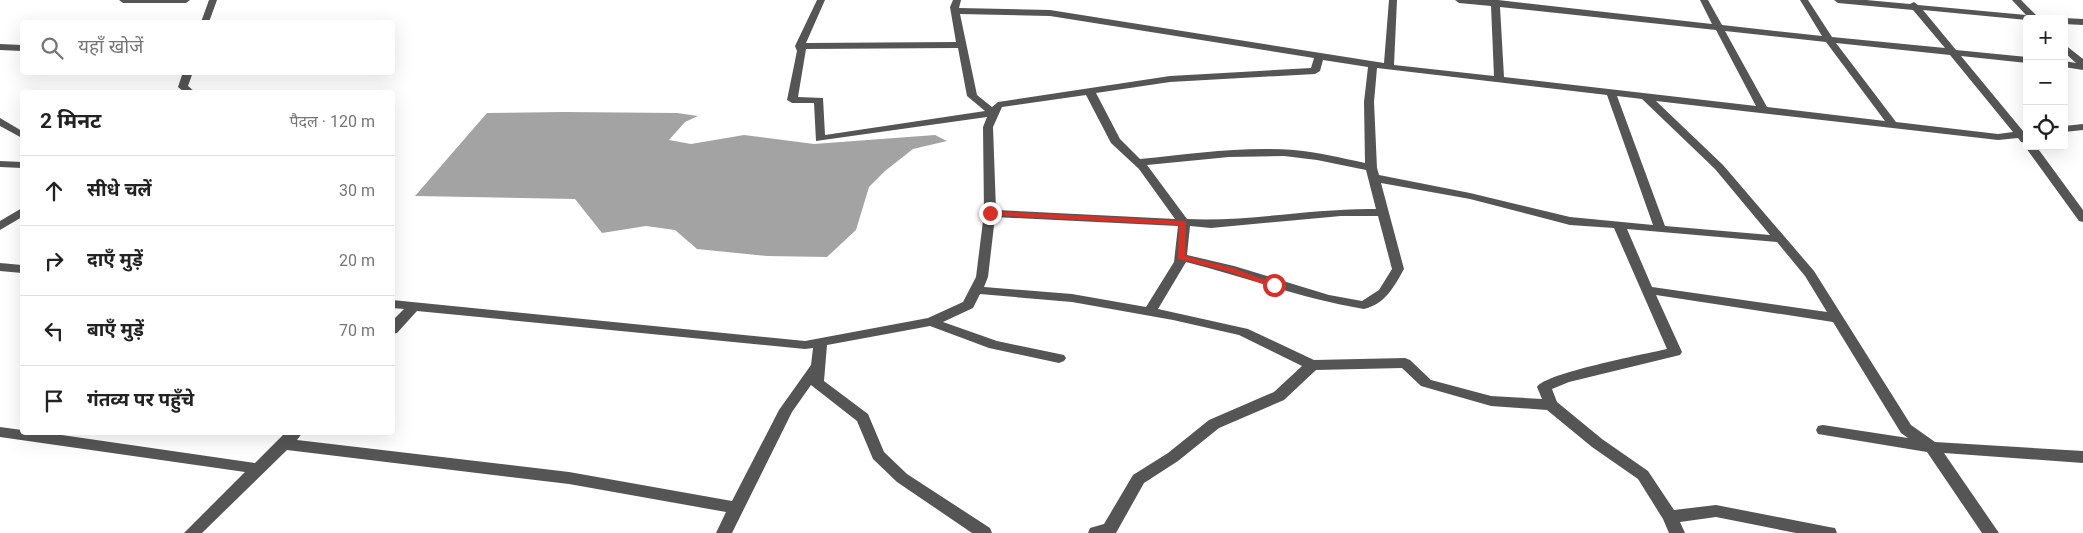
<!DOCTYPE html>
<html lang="hi">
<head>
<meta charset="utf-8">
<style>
  :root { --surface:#fff; --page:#f6f6f6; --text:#222; --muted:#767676; --line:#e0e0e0 }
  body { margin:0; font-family:Roboto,"Noto Sans Devanagari",sans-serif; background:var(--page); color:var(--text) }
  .controls { position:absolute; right:15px; top:15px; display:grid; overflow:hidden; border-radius:5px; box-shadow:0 5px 20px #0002 }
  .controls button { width:45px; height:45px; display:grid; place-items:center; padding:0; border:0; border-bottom:1px solid var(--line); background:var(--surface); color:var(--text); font:25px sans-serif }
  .stop { position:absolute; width:15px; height:15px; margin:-11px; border:4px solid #d93025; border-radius:50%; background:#fff }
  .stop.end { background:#d93025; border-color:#fff; box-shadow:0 1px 5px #0008 }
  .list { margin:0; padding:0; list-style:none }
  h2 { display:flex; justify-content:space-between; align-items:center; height:65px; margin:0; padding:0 20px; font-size:21px }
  h2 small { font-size:16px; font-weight:400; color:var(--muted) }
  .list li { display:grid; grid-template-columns:32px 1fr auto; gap:15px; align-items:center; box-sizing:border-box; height:70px; padding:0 20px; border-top:1px solid var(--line) }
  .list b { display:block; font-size:19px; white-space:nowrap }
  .list em { font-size:16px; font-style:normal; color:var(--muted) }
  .icon { flex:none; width:28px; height:28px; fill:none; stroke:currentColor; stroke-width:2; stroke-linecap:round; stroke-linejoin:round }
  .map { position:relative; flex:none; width:2083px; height:533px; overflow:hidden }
  .search { position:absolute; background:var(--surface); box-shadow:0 5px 20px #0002; left:20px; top:20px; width:375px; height:55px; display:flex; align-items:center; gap:12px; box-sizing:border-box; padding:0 18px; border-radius:5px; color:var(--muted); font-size:19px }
  .panel { position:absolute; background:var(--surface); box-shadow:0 5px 20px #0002; left:20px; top:90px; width:375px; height:345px; border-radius:5px }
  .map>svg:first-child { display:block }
  .water { fill:#a3a3a3 }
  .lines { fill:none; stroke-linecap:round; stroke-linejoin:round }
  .minor { fill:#555; fill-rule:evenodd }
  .route { fill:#d93025 }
</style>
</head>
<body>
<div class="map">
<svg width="2083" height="533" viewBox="0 0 2083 533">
  <rect width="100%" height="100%" fill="#fff"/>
  <polygon class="water" points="564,112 677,113 698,116 685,122 669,140 691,144 744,135 814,144 935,135 947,141 913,149 885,171 869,187 856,230 827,257 767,256 697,249 675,230 646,226 602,233 575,199 415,196 487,113"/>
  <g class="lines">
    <g class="minor">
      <polygon points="119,0 190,0 186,3 123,3"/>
      <polygon points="209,0 217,0 209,22 201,22"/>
      <path d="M 817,0 L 825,0 L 806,43 L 956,42 L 950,7 L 953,0 L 961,0 L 959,8 L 1050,10 L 1384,63 L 1389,0 L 1397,0 L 1394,65 L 1494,76 L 1491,6 L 1459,3 L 1455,0 L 1498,0 L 1712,24 L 1700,0 L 1708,0 L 1722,25 L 1822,36 L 1800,0 L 1808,0 L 1832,37 L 1945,48 L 1913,10 L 1838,3 L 1834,0 L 1866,0 L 1910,4 L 1914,2 L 1918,5 L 2026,15 L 2012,0 L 2021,0 L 2037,16 L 2048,19 L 2027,20 L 1923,10 L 1956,50 L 2027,57 L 2027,63 L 1961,56 L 2023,131 L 2027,131 L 2027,143 L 2021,142 L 2018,138 L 1998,140 L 1656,101 L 1723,165 L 1814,271 L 1911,425 L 1935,442 L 2083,451 L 2083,463 L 1944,453 L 1999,533 L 1982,533 L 1927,452 L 1818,434 L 1816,430 L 1818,426 L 1823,425 L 1908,438 L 1901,433 L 1833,322 L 1656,295 L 1682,352 L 1680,355 L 1569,382 L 1552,389 L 1557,402 L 1602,439 L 1648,471 L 1674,510 L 1716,505 L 1829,527 L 1835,528 L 1837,533 L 1796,533 L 1716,517 L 1680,522 L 1685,533 L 1669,533 L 1663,519 L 1638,479 L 1592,447 L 1547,410 L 1491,406 L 1421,386 L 1402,368 L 1316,370 L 1284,400 L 1219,428 L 1178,461 L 1144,483 L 1116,533 L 1088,533 L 1090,528 L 1104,524 L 1133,475 L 1168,453 L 1209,420 L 1274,392 L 1302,366 L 1239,335 L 1173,320 L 1072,302 L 980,294 L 973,308 L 943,322 L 997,341 L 1064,355 L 1066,358 L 1064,361 L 1059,363 L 989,348 L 930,326 L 827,345 L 824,381 L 868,414 L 884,452 L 907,474 L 990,528 L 992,533 L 972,533 L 897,482 L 873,459 L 857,421 L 811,385 L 792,412 L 732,533 L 716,533 L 726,512 L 569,484 L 287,450 L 202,533 L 184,533 L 245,472 L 0,437 L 0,427 L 22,430 L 22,432 L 41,432 L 255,463 L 286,432 L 303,432 L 297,440 L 569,472 L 732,501 L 779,410 L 811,365 L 813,348 L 805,349 L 417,311 L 397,333 L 392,334 L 392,321 L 404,309 L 392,308 L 392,300 L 805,341 L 928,318 L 963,302 L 976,277 L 984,213 L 983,127 L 987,117 L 816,141 L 814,103 L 792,103 L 787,100 L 797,51 L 795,46 ZM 1500,7 L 1716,30 L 1756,106 L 1504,77 ZM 960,14 L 1050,16 L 1314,58 L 1311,68 L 1170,76 L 998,102 L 992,107 L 977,95 ZM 1725,31 L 1826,42 L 1885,121 L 1767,107 ZM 1836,43 L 1950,55 L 2013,132 L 1998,134 L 1896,122 ZM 958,48 L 967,96 L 985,111 L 825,135 L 823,98 L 798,97 L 806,49 ZM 1323,60 L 1368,67 L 1364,102 L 1365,163 C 1342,158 1318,152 1294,150 C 1243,146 1191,154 1140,159 L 1120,139 L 1096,93 L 1170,82 L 1315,74 L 1320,71 ZM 1377,68 L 1607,95 L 1653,225 L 1570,217 L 1470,193 L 1379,175 L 1377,168 L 1374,102 ZM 1086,95 L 1111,143 L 1139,169 L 1175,219 L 996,210 L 993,127 L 1002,107 ZM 1617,96 L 1642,99 L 1715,169 L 1770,235 L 1665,226 ZM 1284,156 L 1317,160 L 1366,170 L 1376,209 C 1313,208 1250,222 1187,219 L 1147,165 L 1229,157 ZM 1381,183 L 1470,199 L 1570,225 L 1614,228 L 1667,349 C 1646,354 1545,373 1537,387 L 1542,399 L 1491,396 L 1431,380 L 1410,360 L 1405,358 L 1314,360 L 1248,329 L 1158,309 L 1186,262 C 1246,277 1303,299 1364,309 C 1385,304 1394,287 1404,269 ZM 1341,216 L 1378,216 L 1392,269 L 1379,290 L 1362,301 L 1329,295 L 1234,266 L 1187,255 L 1190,226 L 1211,228 ZM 995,217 L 1178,226 L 1174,262 L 1146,307 L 1072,294 L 984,287 L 988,277 ZM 1627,229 L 1777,242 L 1805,276 L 1827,312 L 1652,287 Z"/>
      <polygon points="2064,18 2083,19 2083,25 2064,24 2064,19 2062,19"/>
      <polygon points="0,44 22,45 22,51 0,50"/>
      <polygon points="2064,44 2083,59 2083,70 2064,67 2064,61 2076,63 2064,52"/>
      <polygon points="183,72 193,72 188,86 195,92 184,92 178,87"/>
      <polygon points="0,118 22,131 22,138 0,126"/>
      <polygon points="2083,124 2083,130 2064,132 2064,126"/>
      <polygon points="2027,144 2027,146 2036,146 2083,210 2083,222 2079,221 2026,148 2025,146"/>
      <polygon points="0,161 22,162 22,168 0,167"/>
      <polygon points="22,208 22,217 0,230 0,221"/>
      <polygon points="0,263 22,265 22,273 0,271"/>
    </g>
  </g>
  <polygon class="route" points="990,211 1186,221 1185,256 1233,268 1278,285 1271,287 1227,271 1178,259 1179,225 988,215 988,211"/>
</svg>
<div class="controls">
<button>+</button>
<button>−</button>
<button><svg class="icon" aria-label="locate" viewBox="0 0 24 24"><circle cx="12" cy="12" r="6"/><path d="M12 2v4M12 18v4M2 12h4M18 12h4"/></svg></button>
</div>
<div class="stop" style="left:1274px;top:285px"></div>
<div class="stop end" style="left:990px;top:213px"></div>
<div class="search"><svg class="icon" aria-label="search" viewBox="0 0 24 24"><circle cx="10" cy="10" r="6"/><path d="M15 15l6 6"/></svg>यहाँ खोजें</div>
<section class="panel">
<h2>2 मिनट<small>पैदल · 120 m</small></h2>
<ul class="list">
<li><svg class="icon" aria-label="ahead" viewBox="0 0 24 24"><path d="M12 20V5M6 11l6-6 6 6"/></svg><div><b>सीधे चलें</b></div><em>30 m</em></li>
<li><svg class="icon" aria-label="right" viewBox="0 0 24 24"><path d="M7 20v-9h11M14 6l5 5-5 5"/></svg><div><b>दाएँ मुड़ें</b></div><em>20 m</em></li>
<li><svg class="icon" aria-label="left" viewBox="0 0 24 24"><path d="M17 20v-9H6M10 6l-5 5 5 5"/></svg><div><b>बाएँ मुड़ें</b></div><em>70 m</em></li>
<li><svg class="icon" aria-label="arrive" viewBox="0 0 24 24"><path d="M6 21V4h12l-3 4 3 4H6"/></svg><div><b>गंतव्य पर पहुँचे</b></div></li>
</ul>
</section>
</div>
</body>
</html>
